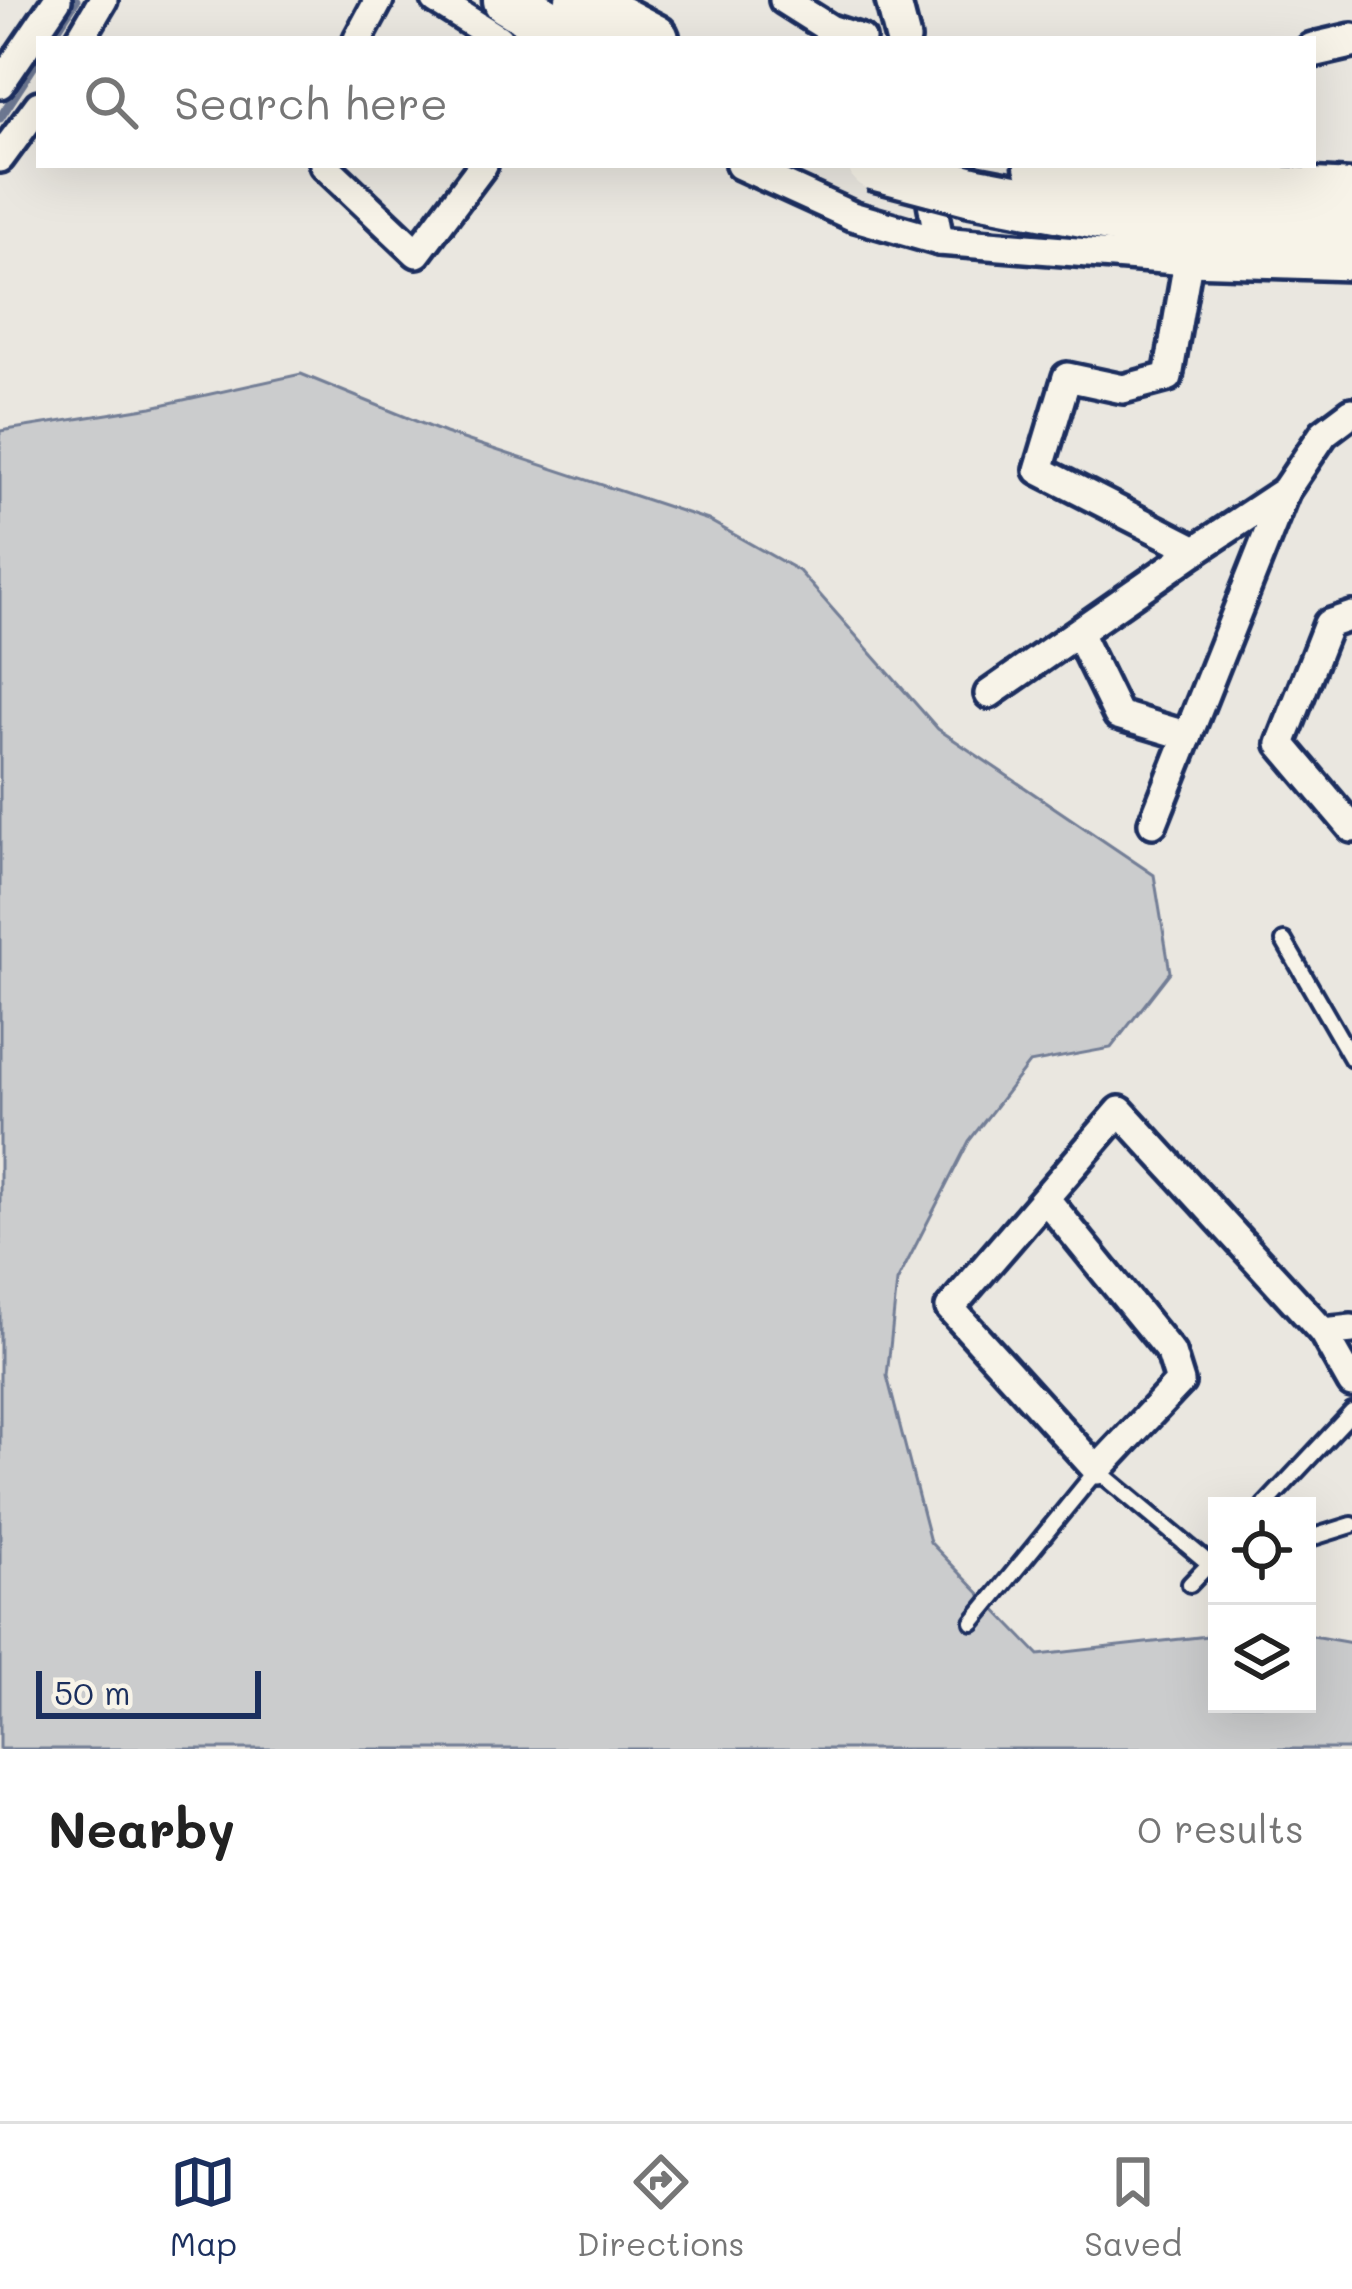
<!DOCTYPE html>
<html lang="en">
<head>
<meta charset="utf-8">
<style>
  :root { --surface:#fff; --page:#f6f6f6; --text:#222; --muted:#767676; --line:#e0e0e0; --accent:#1b2f5e }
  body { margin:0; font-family:Mali,sans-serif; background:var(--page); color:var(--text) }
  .controls { position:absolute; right:36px; bottom:36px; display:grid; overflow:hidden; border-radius:0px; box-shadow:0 12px 48px #0002 }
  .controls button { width:108px; height:108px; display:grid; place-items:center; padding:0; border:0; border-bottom:3px solid var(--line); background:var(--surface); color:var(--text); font:60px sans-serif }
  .scale { position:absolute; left:36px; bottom:30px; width:225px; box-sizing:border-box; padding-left:12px; border:6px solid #1b2f5e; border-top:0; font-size:33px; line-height:42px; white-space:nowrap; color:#1b2f5e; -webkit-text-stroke:9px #f7f3e8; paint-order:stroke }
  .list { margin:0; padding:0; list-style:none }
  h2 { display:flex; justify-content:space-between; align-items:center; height:156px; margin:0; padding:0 48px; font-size:51px }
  h2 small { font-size:39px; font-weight:400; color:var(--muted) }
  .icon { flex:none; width:66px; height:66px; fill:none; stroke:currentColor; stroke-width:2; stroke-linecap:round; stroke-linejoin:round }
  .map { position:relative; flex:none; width:1352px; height:1749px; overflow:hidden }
  .search { position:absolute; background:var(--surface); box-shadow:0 12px 48px #0002; left:36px; right:36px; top:36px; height:132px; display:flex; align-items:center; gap:30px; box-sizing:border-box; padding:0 42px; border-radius:0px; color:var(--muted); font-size:45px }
  .sheet { height:372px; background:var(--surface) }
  nav { display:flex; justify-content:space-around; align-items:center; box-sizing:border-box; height:168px; border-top:3px solid var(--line); background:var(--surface); font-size:33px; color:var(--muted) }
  nav a { display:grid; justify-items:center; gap:6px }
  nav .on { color:var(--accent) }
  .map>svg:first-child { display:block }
  .green { fill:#cbcccd; stroke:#737e96; stroke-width:3 }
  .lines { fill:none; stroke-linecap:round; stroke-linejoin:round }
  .stream { stroke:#6d7892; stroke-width:9 }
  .service-casing { stroke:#1b2f5e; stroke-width:22 }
  .minor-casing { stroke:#1b2f5e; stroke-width:36 }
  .tertiary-casing { stroke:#1b2f5e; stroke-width:42 }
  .motorway-casing { stroke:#1b2f5e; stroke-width:57 }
  .service { stroke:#f7f3e8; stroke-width:14 }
  .minor { stroke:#f7f3e8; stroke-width:27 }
  .tertiary { stroke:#f7f3e8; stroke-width:33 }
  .motorway { stroke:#f7f3e8; stroke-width:48 }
  .motorway-bridge-casing { stroke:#1b2f5e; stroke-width:57; stroke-linecap:butt }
  .motorway-bridge { stroke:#f7f3e8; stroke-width:48 }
</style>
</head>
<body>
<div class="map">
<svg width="1352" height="1749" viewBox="0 0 1352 1749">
  <rect width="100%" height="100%" fill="#eae7e0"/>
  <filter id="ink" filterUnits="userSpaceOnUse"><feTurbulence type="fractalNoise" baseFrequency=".00833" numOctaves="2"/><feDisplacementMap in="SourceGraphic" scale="24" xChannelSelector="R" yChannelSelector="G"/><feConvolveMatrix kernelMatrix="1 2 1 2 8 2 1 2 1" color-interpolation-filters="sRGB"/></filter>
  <g filter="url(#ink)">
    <polygon class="green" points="301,374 445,433 708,520 799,571 938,729 1154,875 1170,972 1111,1048 1029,1063 969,1141 897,1282 887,1376 930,1542 1039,1655 1217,1635 1217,1704 1307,1704 1307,1635 1352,1643 1352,1749 0,1749 0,431 152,407"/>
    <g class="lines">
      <g class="stream">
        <polyline points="51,39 76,0"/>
        <polyline points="0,118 39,58"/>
      </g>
      <defs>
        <g id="service">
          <polyline points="1284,941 1352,1059"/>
          <polyline points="1264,1506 1352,1412"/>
          <polyline points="1307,1539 1352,1525"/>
          <polyline points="1190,1584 1217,1556"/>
          <polyline points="973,1622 1097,1470 1217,1570"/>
        </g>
        <g id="minor">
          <polyline points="436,0 498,39"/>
          <polyline points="784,0 830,29 861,39"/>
          <polyline points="80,39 103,0"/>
          <polyline points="358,39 379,0"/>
          <polyline points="0,84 57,0"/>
          <polyline points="0,158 39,105"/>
          <polyline points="324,165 417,253 483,165"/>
          <polyline points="740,165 852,216 939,241 1188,261 1352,266"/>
          <polyline points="926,169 939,241"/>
          <polyline points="1188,261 1168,377 1123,389 1067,377 1039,470 1196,550 1285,491"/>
          <polyline points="1352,616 1328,624 1281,744 1352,828"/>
          <polyline points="1078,633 1118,715 1188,736"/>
          <polyline points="989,694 1196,550"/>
          <polyline points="1153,823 1285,491 1324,433 1352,412"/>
          <polyline points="1045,1198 1171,1353 1180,1382 1097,1470 950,1308 1120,1111 1323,1332 1352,1329"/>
          <polyline points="1323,1332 1352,1383"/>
        </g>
        <g id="tertiary">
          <polyline points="893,0 903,39"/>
          <polyline points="1313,50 1352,41"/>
        </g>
        <g id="motorway">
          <polyline points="508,0 576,39"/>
          <polyline points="580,0 654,39"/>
          <polyline points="1039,165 1159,185 1352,195"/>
          <polyline points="972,191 1135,222 1352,234"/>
        </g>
      </defs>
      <use href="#service" class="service-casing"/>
      <use href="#minor" class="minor-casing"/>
      <use href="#tertiary" class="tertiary-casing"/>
      <use href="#motorway" class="motorway-casing"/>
      <use href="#service" class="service"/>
      <use href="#minor" class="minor"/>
      <use href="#tertiary" class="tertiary"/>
      <use href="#motorway" class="motorway"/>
      <defs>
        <polyline id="motorway-bridge" points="873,165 972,191"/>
      </defs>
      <use href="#motorway-bridge" class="motorway-bridge-casing"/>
      <use href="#motorway-bridge" class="motorway-bridge"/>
    </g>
  </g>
</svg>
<div class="controls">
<button><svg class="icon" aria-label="locate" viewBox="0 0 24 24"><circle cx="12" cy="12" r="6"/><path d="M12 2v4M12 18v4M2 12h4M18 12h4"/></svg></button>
<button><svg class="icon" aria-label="layers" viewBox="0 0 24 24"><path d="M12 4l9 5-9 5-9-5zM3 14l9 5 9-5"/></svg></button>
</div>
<div class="scale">50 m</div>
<div class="search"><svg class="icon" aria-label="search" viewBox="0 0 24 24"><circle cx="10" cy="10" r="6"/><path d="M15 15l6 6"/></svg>Search here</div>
</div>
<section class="sheet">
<h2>Nearby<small>0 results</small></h2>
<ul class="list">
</ul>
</section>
<nav>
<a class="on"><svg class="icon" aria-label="map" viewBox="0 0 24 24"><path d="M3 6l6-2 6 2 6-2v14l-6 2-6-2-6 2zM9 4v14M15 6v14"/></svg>Map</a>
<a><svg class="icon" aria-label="directions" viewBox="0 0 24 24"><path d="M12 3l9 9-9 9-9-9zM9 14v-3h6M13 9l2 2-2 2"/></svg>Directions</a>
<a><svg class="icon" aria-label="saved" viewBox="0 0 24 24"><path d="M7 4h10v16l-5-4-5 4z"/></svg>Saved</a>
</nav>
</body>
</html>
